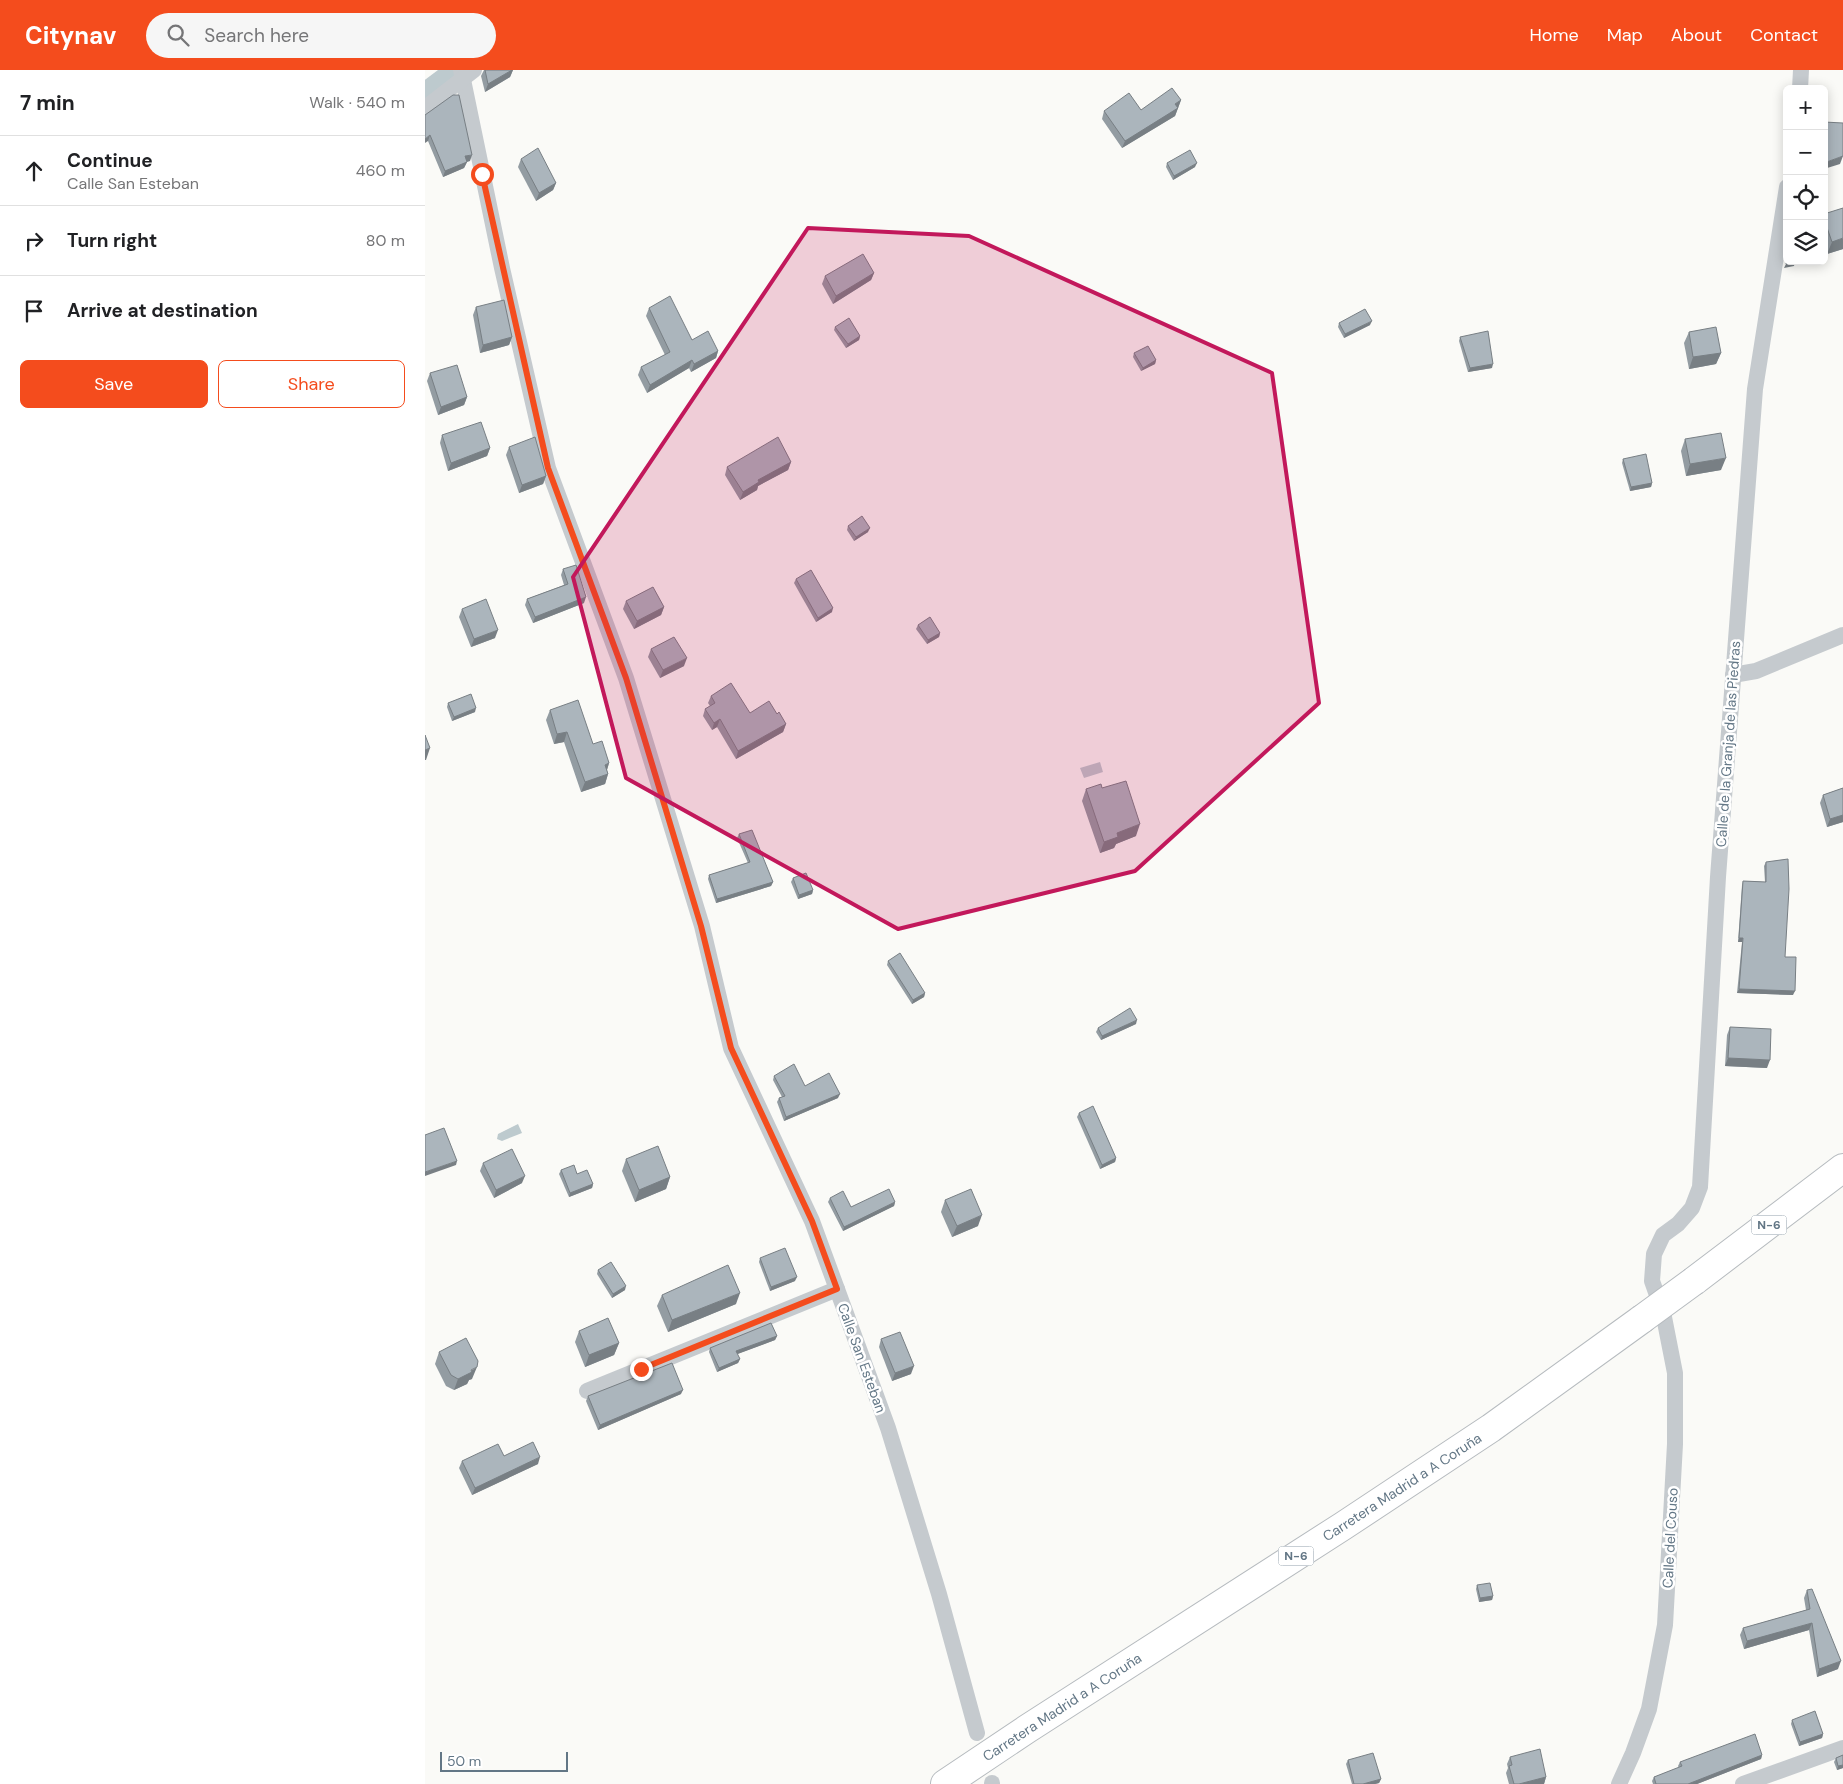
<!DOCTYPE html>
<html lang="en">
<head>
<meta charset="utf-8">
<style>
  :root { --surface:#fff; --page:#f6f6f6; --text:#202124; --muted:#757577; --line:#e0e0e0; --accent:#f44c1d }
  body { margin:0; font-family:"DM Sans",sans-serif; background:var(--page); color:var(--text) }
  .controls { position:absolute; right:15px; top:15px; display:grid; overflow:hidden; border-radius:8px; box-shadow:0 2px 12px #0003 }
  .controls button { width:45px; height:45px; display:grid; place-items:center; padding:0; border:0; border-bottom:1px solid var(--line); background:var(--surface); color:var(--text); font:25px sans-serif }
  .scale { position:absolute; left:15px; bottom:12px; width:128px; box-sizing:border-box; padding-left:5px; border:2px solid #627685; border-top:0; font-size:14px; line-height:18px; white-space:nowrap; color:#627685; -webkit-text-stroke:4px #fff; paint-order:stroke }
  .stop { position:absolute; width:15px; height:15px; margin:-11px; border:4px solid #f44c1d; border-radius:50%; background:#fff }
  .stop.end { background:#f44c1d; border-color:#fff; box-shadow:0 1px 5px #0008 }
  .list { margin:0; padding:0; list-style:none }
  h2 { display:flex; justify-content:space-between; align-items:center; height:65px; margin:0; padding:0 20px; font-size:21px }
  h2 small { font-size:16px; font-weight:400; color:var(--muted) }
  .list li { display:grid; grid-template-columns:32px 1fr auto; gap:15px; align-items:center; box-sizing:border-box; height:70px; padding:0 20px; border-top:1px solid var(--line) }
  .list b { display:block; font-size:19px; white-space:nowrap }
  .list p { margin:0; font-size:16px; white-space:nowrap; color:var(--muted) }
  .list em { font-size:16px; font-style:normal; color:var(--muted) }
  .actions { display:flex; gap:10px; padding:15px 20px }
  .actions a { flex:1; padding:11px 0; border:1px solid var(--accent); border-radius:8px; text-align:center; font-size:18px; color:var(--accent) }
  .actions .main { background:var(--accent); color:#fff }
  .icon { flex:none; width:28px; height:28px; fill:none; stroke:currentColor; stroke-width:2; stroke-linecap:round; stroke-linejoin:round }
  .map { position:relative; flex:none; width:1418px; height:1714px; overflow:hidden }
  header { display:flex; align-items:center; gap:30px; box-sizing:border-box; height:70px; padding:0 25px; background:var(--accent); color:#fff }
  header strong { font-size:24px }
  nav { display:flex; gap:28px; margin-inline-start:auto; font-size:18px }
  .search { width:350px; height:45px; background:var(--page); display:flex; align-items:center; gap:12px; box-sizing:border-box; padding:0 18px; border-radius:28px; color:var(--muted); font-size:19px }
  main { display:flex }
  aside { flex:1; background:var(--surface) }
  .map>svg:first-child { display:block }
  .water { fill:#bdcace }
  .lines { fill:none; stroke-linecap:round; stroke-linejoin:round }
  .canal { stroke:#bdcace; stroke-width:18 }
  .highway-casing { stroke:#b6bbbf; stroke-width:30 }
  .street { stroke:#c5cace; stroke-width:16 }
  .highway { stroke:#fff; stroke-width:28 }
  .highway-bridge-casing { stroke:#b6bbbf; stroke-width:30; stroke-linecap:butt }
  .highway-bridge { stroke:#fff; stroke-width:28 }
  .wall { fill:#939ca2 }
  .shaded-wall { fill:#787f84 }
  .building { fill:#abb5bc; stroke:#787f84 }
  .route { stroke:#f44c1d; stroke-width:6 }
  .marked { fill:#c2185b; fill-opacity:0.2; stroke:#c2185b; stroke-width:4; stroke-linejoin:round }
  .labels { text-anchor:middle; stroke-width:5; stroke-linejoin:round; paint-order:stroke }
  .shield { fill:#fff; stroke:#919faa; stroke-width:1 }
  .shield-label { font-size:12px; font-weight:bold; fill:#627685 }
  .street-label { font-size:14px; fill:#627685; stroke:#fff }
</style>
</head>
<body>
<header>
<strong>Citynav</strong>
<div class="search"><svg class="icon" aria-label="search" viewBox="0 0 24 24"><circle cx="10" cy="10" r="6"/><path d="M15 15l6 6"/></svg>Search here</div>
<nav><a>Home</a><a>Map</a><a>About</a><a>Contact</a></nav>
</header>
<main>
<aside>
<h2>7 min<small>Walk · 540 m</small></h2>
<ul class="list">
<li><svg class="icon" aria-label="ahead" viewBox="0 0 24 24"><path d="M12 20V5M6 11l6-6 6 6"/></svg><div><b>Continue</b><p>Calle San Esteban</p></div><em>460 m</em></li>
<li><svg class="icon" aria-label="right" viewBox="0 0 24 24"><path d="M7 20v-9h11M14 6l5 5-5 5"/></svg><div><b>Turn right</b></div><em>80 m</em></li>
<li><svg class="icon" aria-label="arrive" viewBox="0 0 24 24"><path d="M6 21V4h12l-3 4 3 4H6"/></svg><div><b>Arrive at destination</b></div></li>
</ul>
<div class="actions"><a class="main">Save</a><a>Share</a></div>
</aside>
<div class="map">
<svg width="1418" height="1714" viewBox="0 0 1418 1714">
  <rect width="100%" height="100%" fill="#fafaf7"/>
  <g class="water">
    <polygon points="675,692 678,702 659,708 655,698"/>
    <polygon points="93,1054 97,1063 77,1071 72,1069 73,1064"/>
  </g>
  <g class="lines">
    <polyline class="canal" points="0,21 28,0"/>
    <defs>
      <g id="highway">
        <polyline points="1269,1211 1418,1098"/>
        <polyline points="520,1714 602,1659 918,1456 1066,1358 1217,1249"/>
      </g>
    </defs>
    <use href="#highway" class="highway-casing"/>
    <g class="street">
      <polyline points="36,0 77,198 123,398 201,608 277,856 306,978 387,1151 463,1358 514,1524 552,1663"/>
      <polyline points="1375,19 1376,0"/>
      <polyline points="0,38 49,0"/>
      <polyline points="1308,605 1331,601 1418,565"/>
      <polyline points="162,1321 412,1219"/>
      <polyline points="567,1713 567,1714"/>
      <polyline points="1194,1714 1208,1683 1224,1639 1240,1555 1250,1374 1250,1303 1238,1242 1227,1211 1229,1184 1238,1165 1253,1154 1267,1138 1275,1117 1293,807 1330,319 1362,117"/>
      <polyline points="1318,1714 1418,1678"/>
    </g>
    <use href="#highway" class="highway"/>
    <defs>
      <polyline id="highway-bridge" points="1217,1249 1269,1211"/>
    </defs>
    <use href="#highway-bridge" class="highway-bridge-casing"/>
    <use href="#highway-bridge" class="highway-bridge"/>
  </g>
  <g class="wall">
    <polygon points="59,0 88,0 85,7 60,22 56,6"/>
    <polygon points="756,30 750,46 697,78 677,49 679,41 716,40"/>
    <polygon points="0,45 45,91 42,92 39,98 18,107 3,71"/>
    <polygon points="96,89 131,113 128,120 111,131 93,97"/>
    <polygon points="742,93 770,97 748,110 741,97"/>
    <polygon points="1399,144 1418,179 1402,184 1399,174"/>
    <polygon points="449,203 446,210 408,234 397,214 400,206"/>
    <polygon points="51,237 87,267 84,275 55,283 48,245"/>
    <polygon points="224,238 267,270 293,281 291,288 266,302 264,298 222,323 213,305 216,297 240,285 221,246"/>
    <polygon points="914,253 945,255 919,268 913,257"/>
    <polygon points="410,257 435,266 434,270 421,278 409,260"/>
    <polygon points="1264,262 1296,283 1291,294 1264,299 1259,273"/>
    <polygon points="1035,267 1067,298 1043,302 1034,271"/>
    <polygon points="709,283 731,290 730,294 716,301 708,287"/>
    <polygon points="5,303 42,327 39,335 13,345 2,311"/>
    <polygon points="17,365 65,378 62,386 23,401 15,373"/>
    <polygon points="1260,369 1296,400 1261,406 1256,381"/>
    <polygon points="84,377 121,406 118,414 94,423 81,385"/>
    <polygon points="1198,389 1227,413 1226,417 1205,421 1197,393"/>
    <polygon points="366,392 363,400 333,416 332,420 315,430 300,405 302,397"/>
    <polygon points="423,456 443,462 429,471 422,460"/>
    <polygon points="138,499 159,533 108,553 100,535 102,529 139,515 136,505"/>
    <polygon points="371,509 407,542 391,552 369,513"/>
    <polygon points="201,531 239,537 236,545 209,559 198,539"/>
    <polygon points="37,539 70,568 46,577 34,547"/>
    <polygon points="493,555 515,563 514,567 502,574 491,559"/>
    <polygon points="226,579 259,596 235,608 223,587"/>
    <polygon points="286,626 325,643 352,644 361,654 358,662 311,689 292,657 287,660 278,646 280,639 285,636 283,633"/>
    <polygon points="23,633 50,642 27,651 22,637"/>
    <polygon points="125,640 168,674 184,693 182,700 183,704 180,714 156,722 139,672 129,674 121,650"/>
    <polygon points="677,718 711,766 691,774 689,778 675,783 657,731 661,719"/>
    <polygon points="1418,718 1418,752 1402,757 1395,733 1398,725"/>
    <polygon points="314,764 348,812 346,816 291,833 283,809 284,805 323,793 312,768"/>
    <polygon points="1341,792 1360,887 1368,925 1312,923 1317,872 1313,872 1317,815 1318,811 1340,812 1339,796"/>
    <polygon points="368,808 388,820 387,824 373,829 366,812"/>
    <polygon points="463,891 500,923 499,927 487,934 462,895"/>
    <polygon points="711,954 676,970 671,962 673,958"/>
    <polygon points="1305,957 1342,998 1300,996 1302,965"/>
    <polygon points="349,1006 380,1016 413,1028 359,1051 352,1032 354,1028 357,1027 348,1010"/>
    <polygon points="654,1043 691,1088 690,1092 675,1099 652,1047"/>
    <polygon points="201,1089 245,1107 241,1119 210,1132 197,1101"/>
    <polygon points="58,1093 97,1113 69,1128 55,1101"/>
    <polygon points="136,1100 152,1104 168,1114 167,1118 144,1127 134,1104"/>
    <polygon points="405,1128 426,1137 470,1132 469,1136 418,1161 403,1132"/>
    <polygon points="520,1130 553,1156 527,1167 516,1142"/>
    <polygon points="335,1188 370,1211 345,1221 334,1192"/>
    <polygon points="173,1200 200,1220 187,1228 172,1204"/>
    <polygon points="237,1225 311,1234 243,1262 232,1236"/>
    <polygon points="154,1261 194,1273 189,1285 160,1297 150,1272"/>
    <polygon points="352,1266 350,1270 312,1284 315,1289 313,1293 292,1302 284,1282 285,1278"/>
    <polygon points="456,1269 486,1304 467,1311 454,1277"/>
    <polygon points="14,1282 47,1309 44,1310 42,1314 29,1320 21,1316 10,1294"/>
    <polygon points="256,1324 173,1360 161,1331 163,1326"/>
    <polygon points="79,1386 113,1394 47,1425 34,1398 37,1391"/>
    <polygon points="1052,1515 1068,1526 1067,1530 1054,1532 1051,1519"/>
    <polygon points="1382,1520 1413,1599 1392,1607 1384,1560 1319,1579 1315,1565 1318,1558 1381,1540 1379,1528"/>
    <polygon points="1367,1650 1398,1664 1397,1668 1374,1676 1366,1654"/>
    <polygon points="1337,1685 1336,1689 1272,1714 1228,1714 1227,1711 1229,1707 1254,1698 1253,1696 1255,1692"/>
    <polygon points="1418,1685 1418,1698 1412,1700 1409,1692 1411,1688"/>
    <polygon points="1085,1687 1121,1707 1119,1714 1084,1714 1081,1703 1083,1698 1082,1694"/>
    <polygon points="923,1690 956,1709 954,1713 950,1714 927,1714 921,1694"/>
  </g>
  <g class="shaded-wall">
    <polygon points="87,0 88,0 85,7 60,22 63,14"/>
    <polygon points="756,30 750,46 697,78 700,71"/>
    <polygon points="5,65 3,71 0,73 0,69"/>
    <polygon points="47,85 45,91 38,92 40,86"/>
    <polygon points="1418,86 1415,94 1399,99 1399,93"/>
    <polygon points="42,92 39,98 18,107 20,101"/>
    <polygon points="772,93 770,97 748,110 749,106"/>
    <polygon points="131,113 128,120 111,131 114,123"/>
    <polygon points="1418,168 1418,179 1402,184 1407,172"/>
    <polygon points="1370,192 1369,196 1359,198 1361,194"/>
    <polygon points="449,203 446,210 408,234 411,226"/>
    <polygon points="947,251 945,255 919,268 920,264"/>
    <polygon points="435,266 434,270 421,278 423,274"/>
    <polygon points="87,267 84,275 55,283 58,275"/>
    <polygon points="293,281 291,288 266,302 269,294"/>
    <polygon points="1296,283 1291,294 1264,299 1268,287"/>
    <polygon points="267,290 264,298 222,323 225,315"/>
    <polygon points="731,290 730,294 716,301 718,298"/>
    <polygon points="1068,294 1067,298 1043,302 1045,298"/>
    <polygon points="42,327 39,335 13,345 16,337"/>
    <polygon points="65,378 62,386 23,401 26,393"/>
    <polygon points="1301,388 1296,400 1261,406 1265,394"/>
    <polygon points="366,392 363,400 333,416 332,420 315,430 318,422 333,410"/>
    <polygon points="121,406 118,414 94,423 97,415"/>
    <polygon points="1227,413 1226,417 1205,421 1206,417"/>
    <polygon points="445,458 443,462 429,471 431,467"/>
    <polygon points="161,527 159,533 108,553 110,547"/>
    <polygon points="239,537 236,545 209,559 212,551"/>
    <polygon points="408,538 407,542 391,552 393,548"/>
    <polygon points="73,560 70,568 46,577 49,569"/>
    <polygon points="515,563 514,567 502,574 503,570"/>
    <polygon points="262,588 259,596 235,608 238,600"/>
    <polygon points="51,638 50,642 27,651 29,647"/>
    <polygon points="295,649 292,657 287,660 289,653"/>
    <polygon points="361,654 358,662 311,689 313,681"/>
    <polygon points="142,662 139,672 129,674 132,664"/>
    <polygon points="5,678 1,690 0,690 0,680"/>
    <polygon points="184,693 181,703 180,695"/>
    <polygon points="183,704 180,714 156,722 160,712"/>
    <polygon points="1418,745 1418,752 1402,757 1405,749"/>
    <polygon points="715,754 711,766 691,774 689,778 675,783 679,772 692,763"/>
    <polygon points="348,812 346,816 291,833 292,829"/>
    <polygon points="388,820 387,824 373,829 374,825"/>
    <polygon points="1314,868 1318,868 1317,872 1313,872"/>
    <polygon points="1314,919 1370,921 1368,925 1312,923"/>
    <polygon points="500,923 499,927 487,934 488,930"/>
    <polygon points="712,950 711,954 676,970 677,966"/>
    <polygon points="1303,988 1345,990 1342,998 1300,996"/>
    <polygon points="415,1024 413,1028 359,1051 361,1047"/>
    <polygon points="691,1088 690,1092 675,1099 677,1095"/>
    <polygon points="32,1091 31,1095 0,1106 0,1102"/>
    <polygon points="100,1106 97,1113 69,1128 71,1120"/>
    <polygon points="245,1107 241,1119 210,1132 214,1120"/>
    <polygon points="168,1114 167,1118 144,1127 145,1123"/>
    <polygon points="470,1132 469,1136 418,1161 419,1157"/>
    <polygon points="557,1145 553,1156 527,1167 532,1156"/>
    <polygon points="372,1207 370,1211 345,1221 346,1217"/>
    <polygon points="201,1216 200,1220 187,1228 188,1224"/>
    <polygon points="315,1223 311,1234 243,1262 247,1250"/>
    <polygon points="352,1266 350,1270 310,1285 311,1281"/>
    <polygon points="194,1273 189,1285 160,1297 164,1285"/>
    <polygon points="315,1289 313,1293 292,1302 294,1298"/>
    <polygon points="489,1296 486,1304 467,1311 470,1303"/>
    <polygon points="52,1297 47,1309 44,1310 42,1314 29,1320 33,1309"/>
    <polygon points="258,1320 256,1324 173,1360 175,1355"/>
    <polygon points="115,1387 113,1394 47,1425 50,1418"/>
    <polygon points="1068,1526 1067,1530 1054,1532 1055,1528"/>
    <polygon points="1387,1553 1384,1560 1319,1579 1322,1571"/>
    <polygon points="1416,1591 1413,1599 1392,1607 1394,1599"/>
    <polygon points="1398,1664 1397,1668 1374,1676 1375,1672"/>
    <polygon points="1337,1685 1336,1689 1272,1714 1263,1714"/>
    <polygon points="1418,1695 1418,1698 1412,1700 1413,1696"/>
    <polygon points="1121,1707 1119,1714 1094,1714"/>
    <polygon points="956,1709 954,1713 950,1714 938,1714"/>
  </g>
  <g class="building">
    <polygon points="60,0 87,0 63,14"/>
    <polygon points="747,18 756,30 750,34 753,38 700,71 679,41 704,23 716,40"/>
    <polygon points="28,25 34,25 47,85 40,86 42,92 20,101 5,65 0,69 0,45"/>
    <polygon points="1399,52 1418,53 1418,86 1399,93"/>
    <polygon points="113,78 131,113 114,123 96,89"/>
    <polygon points="765,80 772,93 749,106 742,93"/>
    <polygon points="1418,138 1418,168 1407,172 1399,149 1399,144"/>
    <polygon points="438,184 449,203 411,226 400,206"/>
    <polygon points="1362,188 1362,191 1370,192 1361,194"/>
    <polygon points="245,226 267,270 283,261 293,281 269,294 267,290 225,315 216,297 245,282 224,238"/>
    <polygon points="79,230 87,267 58,275 51,237"/>
    <polygon points="940,239 947,251 920,264 914,253"/>
    <polygon points="424,248 435,266 423,274 410,257"/>
    <polygon points="1291,257 1296,283 1268,287 1264,262"/>
    <polygon points="1063,261 1068,294 1045,298 1035,267"/>
    <polygon points="723,276 731,290 718,298 709,283"/>
    <polygon points="32,295 42,327 16,337 5,303"/>
    <polygon points="56,352 65,378 26,393 17,365"/>
    <polygon points="1296,363 1301,388 1265,394 1260,369"/>
    <polygon points="110,367 121,406 97,415 84,377"/>
    <polygon points="353,367 366,392 333,410 334,412 318,422 302,397"/>
    <polygon points="1221,384 1227,413 1206,417 1198,389"/>
    <polygon points="437,446 445,458 431,467 423,456"/>
    <polygon points="151,495 161,527 110,547 102,529 143,514 138,499"/>
    <polygon points="386,500 408,538 393,548 371,509"/>
    <polygon points="228,517 239,537 212,551 201,531"/>
    <polygon points="61,529 73,560 49,569 37,539"/>
    <polygon points="505,547 515,563 503,570 493,555"/>
    <polygon points="249,567 262,588 238,600 226,579"/>
    <polygon points="306,613 325,643 344,631 352,644 354,642 361,654 313,681 295,649 289,653 280,639 290,633 286,626"/>
    <polygon points="46,624 51,638 29,647 23,633"/>
    <polygon points="153,630 168,674 177,671 184,693 180,695 183,704 160,712 142,662 132,664 125,640"/>
    <polygon points="0,665 5,678 0,680"/>
    <polygon points="701,711 715,754 692,763 693,767 679,772 661,719 676,714 677,718"/>
    <polygon points="1418,718 1418,745 1405,749 1398,725"/>
    <polygon points="327,760 348,812 292,829 284,805 325,792 314,764"/>
    <polygon points="1363,789 1364,819 1360,887 1371,887 1370,921 1314,919 1318,868 1314,868 1318,811 1341,812 1341,792"/>
    <polygon points="381,803 388,820 374,825 368,808"/>
    <polygon points="475,883 500,923 488,930 463,891"/>
    <polygon points="705,938 712,950 677,966 673,958"/>
    <polygon points="1305,957 1346,959 1345,990 1303,988"/>
    <polygon points="369,994 380,1016 404,1003 415,1024 361,1047 354,1028 360,1026 349,1006"/>
    <polygon points="668,1036 691,1088 677,1095 654,1043"/>
    <polygon points="19,1058 32,1091 0,1102 0,1065"/>
    <polygon points="233,1076 245,1107 214,1120 201,1089"/>
    <polygon points="87,1079 100,1106 71,1120 58,1093"/>
    <polygon points="149,1095 152,1104 162,1100 168,1114 145,1123 136,1100"/>
    <polygon points="464,1119 470,1132 419,1157 405,1128 418,1121 426,1137"/>
    <polygon points="546,1119 557,1145 532,1156 520,1130"/>
    <polygon points="360,1178 372,1207 346,1217 335,1188"/>
    <polygon points="186,1192 201,1216 188,1224 173,1200"/>
    <polygon points="303,1195 315,1223 247,1250 237,1225"/>
    <polygon points="183,1248 194,1273 164,1285 154,1261"/>
    <polygon points="346,1253 352,1266 311,1281 315,1289 294,1298 285,1278"/>
    <polygon points="475,1262 489,1296 470,1303 456,1269"/>
    <polygon points="41,1268 53,1291 52,1297 46,1300 47,1302 33,1309 26,1305 14,1282"/>
    <polygon points="247,1293 258,1320 175,1355 163,1326"/>
    <polygon points="108,1372 115,1387 50,1418 37,1391 73,1374 79,1386"/>
    <polygon points="1065,1513 1068,1526 1055,1528 1052,1515"/>
    <polygon points="1387,1519 1416,1591 1394,1599 1387,1553 1322,1571 1318,1558 1385,1539 1382,1520"/>
    <polygon points="1390,1641 1398,1664 1375,1672 1367,1650"/>
    <polygon points="1330,1664 1337,1685 1263,1714 1231,1714 1229,1707 1257,1696 1255,1692"/>
    <polygon points="1115,1679 1121,1707 1094,1714 1089,1714 1084,1696 1087,1695 1085,1687"/>
    <polygon points="948,1683 956,1709 938,1714 929,1714 923,1690"/>
    <polygon points="1418,1685 1418,1695 1413,1696 1411,1688"/>
  </g>
  <g class="lines">
    <polyline class="route" points="57,104 123,398 201,608 276,856 306,978 387,1151 412,1219 216,1299"/>
  </g>
  <path class="marked" d="M 383,158 L 544,166 L 847,303 L 894,633 L 710,801 L 473,859 L 201,708 L 148,507 Z"/>
  <g class="labels">
    <g class="shield">
      <rect x="1326.5" y="1145.5" width="35" height="19" rx="4"/>
      <rect x="853.5" y="1476.5" width="35" height="19" rx="4"/>
    </g>
    <g class="shield-label">
      <text x="1344" y="1159">N-6</text>
      <text x="871" y="1490">N-6</text>
    </g>
    <g class="street-label">
      <text transform="translate(1303 674) rotate(-86)" y="5">Calle de la Granja de las Piedras</text>
      <text transform="translate(437 1288) rotate(70)" y="5">Calle San Esteban</text>
      <text transform="translate(977 1417) rotate(-33)" y="5">Carretera Madrid a A Coruña</text>
      <text transform="translate(1245 1468) rotate(-87)" y="5">Calle del Couso</text>
      <text transform="translate(637 1637) rotate(-33)" y="5">Carretera Madrid a A Coruña</text>
    </g>
  </g>
</svg>
<div class="controls">
<button>+</button>
<button>−</button>
<button><svg class="icon" aria-label="locate" viewBox="0 0 24 24"><circle cx="12" cy="12" r="6"/><path d="M12 2v4M12 18v4M2 12h4M18 12h4"/></svg></button>
<button><svg class="icon" aria-label="layers" viewBox="0 0 24 24"><path d="M12 4l9 5-9 5-9-5zM3 14l9 5 9-5"/></svg></button>
</div>
<div class="scale">50 m</div>
<div class="stop" style="left:57px;top:104px"></div>
<div class="stop end" style="left:216px;top:1299px"></div>
</div>
</main>
</body>
</html>
